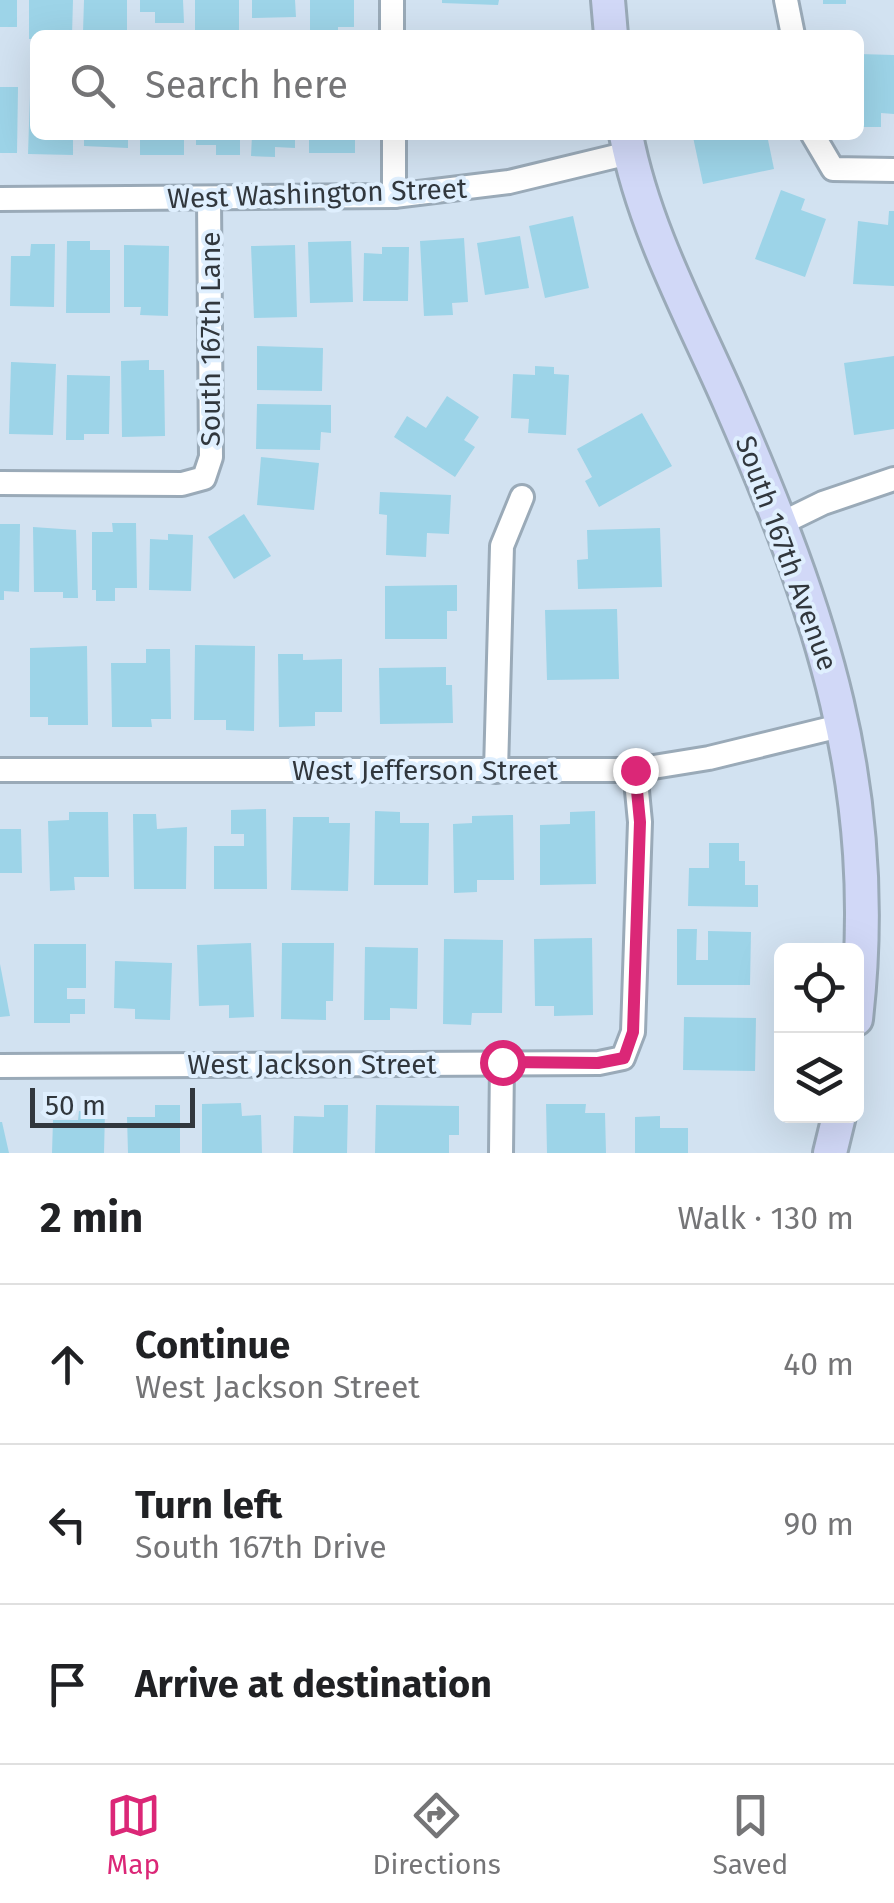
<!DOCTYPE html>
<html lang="en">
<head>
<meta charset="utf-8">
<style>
  :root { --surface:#fff; --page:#f2f2f2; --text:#202124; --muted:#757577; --line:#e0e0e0; --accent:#db2777 }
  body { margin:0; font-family:"Fira Sans",sans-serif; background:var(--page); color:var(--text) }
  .controls { position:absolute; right:30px; bottom:30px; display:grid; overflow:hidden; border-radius:15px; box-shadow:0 10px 40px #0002 }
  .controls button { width:90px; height:90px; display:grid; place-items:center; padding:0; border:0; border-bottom:2px solid var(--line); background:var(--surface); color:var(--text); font:50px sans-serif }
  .scale { position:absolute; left:30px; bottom:25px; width:165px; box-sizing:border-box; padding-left:10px; border:5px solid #31373d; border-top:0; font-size:28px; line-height:35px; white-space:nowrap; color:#31373d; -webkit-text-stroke:8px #dfeffe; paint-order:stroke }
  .stop { position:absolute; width:30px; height:30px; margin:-22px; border:8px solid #db2777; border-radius:50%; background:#fff }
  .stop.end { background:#db2777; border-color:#fff; box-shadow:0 2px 10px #0008 }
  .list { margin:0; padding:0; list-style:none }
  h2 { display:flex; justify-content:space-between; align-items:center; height:130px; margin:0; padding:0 40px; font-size:42px }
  h2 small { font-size:32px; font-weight:400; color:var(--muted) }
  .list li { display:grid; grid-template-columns:65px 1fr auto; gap:30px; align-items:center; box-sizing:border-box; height:160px; padding:0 40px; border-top:2px solid var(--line) }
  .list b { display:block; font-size:38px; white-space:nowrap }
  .list p { margin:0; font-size:32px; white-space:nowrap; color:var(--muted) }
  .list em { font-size:32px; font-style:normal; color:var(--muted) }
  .icon { flex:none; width:55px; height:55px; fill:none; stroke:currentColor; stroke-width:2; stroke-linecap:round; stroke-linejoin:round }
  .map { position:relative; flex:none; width:894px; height:1153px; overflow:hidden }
  .search { position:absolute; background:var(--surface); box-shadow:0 10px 40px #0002; left:30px; right:30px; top:30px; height:110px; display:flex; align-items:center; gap:25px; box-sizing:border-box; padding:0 35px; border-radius:15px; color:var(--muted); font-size:38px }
  .sheet { height:610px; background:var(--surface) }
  nav { display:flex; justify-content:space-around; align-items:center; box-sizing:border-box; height:140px; border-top:2px solid var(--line); background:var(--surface); font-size:28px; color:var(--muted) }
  nav a { display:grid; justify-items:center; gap:5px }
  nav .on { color:var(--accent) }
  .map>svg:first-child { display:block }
  .building { fill:#9dd4e8 }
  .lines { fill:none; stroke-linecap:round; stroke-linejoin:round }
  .street-casing { stroke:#9aaab8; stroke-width:28 }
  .secondary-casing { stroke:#9aaab8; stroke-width:38 }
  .street { stroke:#fff; stroke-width:22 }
  .secondary { stroke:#d1d8f7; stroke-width:32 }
  .route { stroke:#db2777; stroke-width:12 }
  .labels { text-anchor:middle; stroke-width:8; stroke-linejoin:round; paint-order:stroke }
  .street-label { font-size:28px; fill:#31373d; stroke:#dfeffe }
</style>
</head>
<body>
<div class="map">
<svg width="894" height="1153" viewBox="0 0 894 1153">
  <rect width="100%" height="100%" fill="#d2e2f1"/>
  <g class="building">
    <rect x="0" y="0" width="17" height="27"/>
    <polygon points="29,0 73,0 72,35 35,35 35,39 29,39"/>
    <polygon points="84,0 127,0 127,33 83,32"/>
    <polygon points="140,0 183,0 184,23 155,23 155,12 140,12"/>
    <rect x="195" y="0" width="44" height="35"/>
    <polygon points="252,0 295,0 296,17 252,18"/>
    <polygon points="310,0 354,0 354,27 338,27 338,35 310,35"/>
    <polygon points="442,0 499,0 498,5 442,3"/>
    <rect x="823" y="0" width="23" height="4"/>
    <polygon points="859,54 894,55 894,114 881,113 881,127 859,127"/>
    <polygon points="0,87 18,87 17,153 0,153"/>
    <polygon points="30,95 35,95 35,135 73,135 73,155 28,154"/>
    <polygon points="84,135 128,135 128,148 84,146"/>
    <rect x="140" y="135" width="44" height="20"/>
    <polygon points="196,135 240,135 240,155 216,155 216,145 196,145"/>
    <polygon points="252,135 295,135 295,148 275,147 275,157 251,156"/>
    <rect x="309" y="135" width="46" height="18"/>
    <polygon points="702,135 767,135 774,169 703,184 693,137"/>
    <polygon points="781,190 805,199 801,210 826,219 805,277 755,259"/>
    <polygon points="889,211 894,211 894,286 853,284 858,221 888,225"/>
    <polygon points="573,216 589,288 545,298 529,226"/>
    <polygon points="520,236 529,288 485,295 477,243"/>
    <polygon points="464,238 468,302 452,303 453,315 424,316 420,241"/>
    <polygon points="67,241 90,241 90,250 110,250 110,313 66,313"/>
    <polygon points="351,241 353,302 310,303 308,242"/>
    <polygon points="31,244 55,244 54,307 10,306 11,256 30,256"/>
    <polygon points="124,245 169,246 168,316 140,315 141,307 124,307"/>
    <polygon points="295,245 297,317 254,318 251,246"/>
    <polygon points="382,247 409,247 408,301 363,301 364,253 382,254"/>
    <polygon points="257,346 323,348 322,391 257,390"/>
    <polygon points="894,356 894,429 854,435 844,363"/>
    <polygon points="149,360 149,370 164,370 165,436 122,437 121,361"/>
    <polygon points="11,362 56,364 53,435 9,434"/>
    <polygon points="535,366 554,367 554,374 569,375 566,435 528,433 529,419 511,418 513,374 535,375"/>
    <polygon points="67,375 110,376 109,434 84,434 84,440 66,440"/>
    <polygon points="447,396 479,417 464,440 475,447 455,477 394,437 407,416 426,428"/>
    <polygon points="257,404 331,405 331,433 321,432 320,450 256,449"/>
    <polygon points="642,413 672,466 599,507 585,481 592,477 577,449"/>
    <polygon points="261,457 319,463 314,510 257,505"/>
    <polygon points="380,492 451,495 449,534 427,533 426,557 386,555 387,515 379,514"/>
    <polygon points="244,514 271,556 234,579 208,537"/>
    <polygon points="112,523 136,523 137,588 115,588 115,601 96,601 96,590 92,590 92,532 113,532"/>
    <polygon points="0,524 20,524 19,592 4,591 4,600 0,600"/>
    <polygon points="33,527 76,530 78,598 63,598 63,592 34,592"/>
    <polygon points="660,528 662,587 578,589 577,560 588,559 587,530"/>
    <polygon points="168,534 193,535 191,591 149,590 150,539 168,540"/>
    <polygon points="457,585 457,611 447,611 447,639 385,639 385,586"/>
    <polygon points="617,609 619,679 547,680 545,610"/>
    <polygon points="195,645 255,646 254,731 226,730 226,720 194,720"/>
    <polygon points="87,646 88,725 48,725 48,717 30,717 30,648"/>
    <polygon points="146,649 170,649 171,719 151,719 152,727 112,727 111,663 146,663"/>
    <polygon points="278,654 303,654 303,660 342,659 342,712 315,712 315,726 279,727"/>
    <polygon points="446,667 446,685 452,685 453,723 380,724 379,668"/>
    <polygon points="266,809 267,889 214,889 214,846 244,846 244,834 231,834 231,810"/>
    <polygon points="375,811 400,812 400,823 429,823 428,885 374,885"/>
    <polygon points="595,811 596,884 540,885 540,825 570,824 570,812"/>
    <polygon points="69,812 108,812 109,877 74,877 75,890 50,891 48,821 69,820"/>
    <polygon points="133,814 156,814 157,829 187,827 186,889 134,889"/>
    <polygon points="513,815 514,880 477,880 477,892 454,893 453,824 472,823 472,816"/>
    <polygon points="293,817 329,817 329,823 350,823 348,891 291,890"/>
    <polygon points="0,829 21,829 22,873 0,873"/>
    <polygon points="709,843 739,843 739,861 745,861 745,885 758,885 758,907 688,906 689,868 709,868"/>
    <polygon points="677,929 697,929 696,960 708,960 708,931 751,932 750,985 677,985"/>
    <polygon points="592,938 593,1015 554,1016 554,1006 535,1006 534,939"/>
    <polygon points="444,939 503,940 502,1013 472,1013 471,1025 443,1024"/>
    <polygon points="251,943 254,1017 229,1018 229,1005 199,1006 197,945"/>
    <polygon points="282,943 334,943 333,1001 326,1001 326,1020 281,1019"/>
    <polygon points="34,944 86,944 86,988 67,988 67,999 85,999 85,1014 70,1014 70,1023 34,1023"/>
    <polygon points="365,947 418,948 417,1009 390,1008 390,1020 364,1020"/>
    <polygon points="115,961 172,963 170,1020 135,1019 135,1009 114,1008"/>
    <polygon points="0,964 10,1016 0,1017"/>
    <polygon points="684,1017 756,1018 755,1071 683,1070"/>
    <polygon points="241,1103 242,1116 261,1115 262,1153 202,1153 202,1104"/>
    <polygon points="546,1104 586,1104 585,1113 605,1113 606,1153 547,1153"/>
    <polygon points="155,1105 180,1105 180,1153 128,1153 127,1117 155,1117"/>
    <polygon points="324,1105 348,1105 347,1153 293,1153 294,1116 324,1117"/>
    <polygon points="376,1105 459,1106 459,1135 449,1135 449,1153 375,1153"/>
    <polygon points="79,1111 105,1112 104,1153 52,1153 53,1120 78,1120"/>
    <polygon points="660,1116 660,1128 688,1128 688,1153 635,1153 635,1117"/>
    <polygon points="0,1122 2,1122 9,1153 0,1153"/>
  </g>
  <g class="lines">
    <defs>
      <g id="street">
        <polyline points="392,0 392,35"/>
        <polyline points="786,0 793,35"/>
        <polyline points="394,135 394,196"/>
        <polyline points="813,135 833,169 894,170"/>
        <polyline points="0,199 394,196 509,182 629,153"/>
        <polyline points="0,483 182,484 204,478 211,457 209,199"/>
        <polyline points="782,523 823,503 894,479"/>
        <polyline points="0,770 635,770 709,758 844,725"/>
        <polyline points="496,771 502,546 522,497"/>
        <polyline points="0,1066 599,1063 623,1058 633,1032 640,822 635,770"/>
        <polyline points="501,1153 502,1063"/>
      </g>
      <g id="secondary">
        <polyline points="608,0 611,35"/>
        <path d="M 626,135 C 644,229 692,316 730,403 C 821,611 882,788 856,1019"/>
        <polyline points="830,1153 839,1116"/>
      </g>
    </defs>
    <use href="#street" class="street-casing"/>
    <use href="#secondary" class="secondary-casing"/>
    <use href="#street" class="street"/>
    <use href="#secondary" class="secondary"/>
  </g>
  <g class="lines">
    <polyline class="route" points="502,1062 598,1063 624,1058 633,1032 640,822 635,770"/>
  </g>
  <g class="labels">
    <g class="street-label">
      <text transform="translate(317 193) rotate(-2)" y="10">West Washington Street</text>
      <text transform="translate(210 339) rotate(-90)" y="10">South 167th Lane</text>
      <text transform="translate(787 553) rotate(70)" y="10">South 167th Avenue</text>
      <text x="425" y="780">West Jefferson Street</text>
      <text x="312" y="1074">West Jackson Street</text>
    </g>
  </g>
</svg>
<div class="controls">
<button><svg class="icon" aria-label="locate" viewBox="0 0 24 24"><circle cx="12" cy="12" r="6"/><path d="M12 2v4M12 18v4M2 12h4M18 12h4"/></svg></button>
<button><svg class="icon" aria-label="layers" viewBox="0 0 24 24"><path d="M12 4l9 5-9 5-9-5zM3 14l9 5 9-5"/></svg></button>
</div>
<div class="scale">50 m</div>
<div class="stop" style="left:502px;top:1062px"></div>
<div class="stop end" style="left:635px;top:770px"></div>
<div class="search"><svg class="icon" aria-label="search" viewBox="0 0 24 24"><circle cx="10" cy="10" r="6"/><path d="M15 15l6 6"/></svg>Search here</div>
</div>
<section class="sheet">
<h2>2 min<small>Walk · 130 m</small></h2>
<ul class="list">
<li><svg class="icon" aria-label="ahead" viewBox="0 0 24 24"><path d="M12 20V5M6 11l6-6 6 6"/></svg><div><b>Continue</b><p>West Jackson Street</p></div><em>40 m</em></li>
<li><svg class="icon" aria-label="left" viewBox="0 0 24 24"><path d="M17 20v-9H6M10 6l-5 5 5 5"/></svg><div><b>Turn left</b><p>South 167th Drive</p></div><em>90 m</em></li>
<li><svg class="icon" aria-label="arrive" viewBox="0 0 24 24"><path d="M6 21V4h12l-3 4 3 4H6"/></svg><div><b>Arrive at destination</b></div></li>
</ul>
</section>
<nav>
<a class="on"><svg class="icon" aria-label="map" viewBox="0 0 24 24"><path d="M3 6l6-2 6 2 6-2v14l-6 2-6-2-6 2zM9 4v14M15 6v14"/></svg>Map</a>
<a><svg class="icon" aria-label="directions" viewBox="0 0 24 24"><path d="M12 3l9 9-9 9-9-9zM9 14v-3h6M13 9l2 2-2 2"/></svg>Directions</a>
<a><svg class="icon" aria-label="saved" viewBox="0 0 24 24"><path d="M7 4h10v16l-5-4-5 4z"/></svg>Saved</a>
</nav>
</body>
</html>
